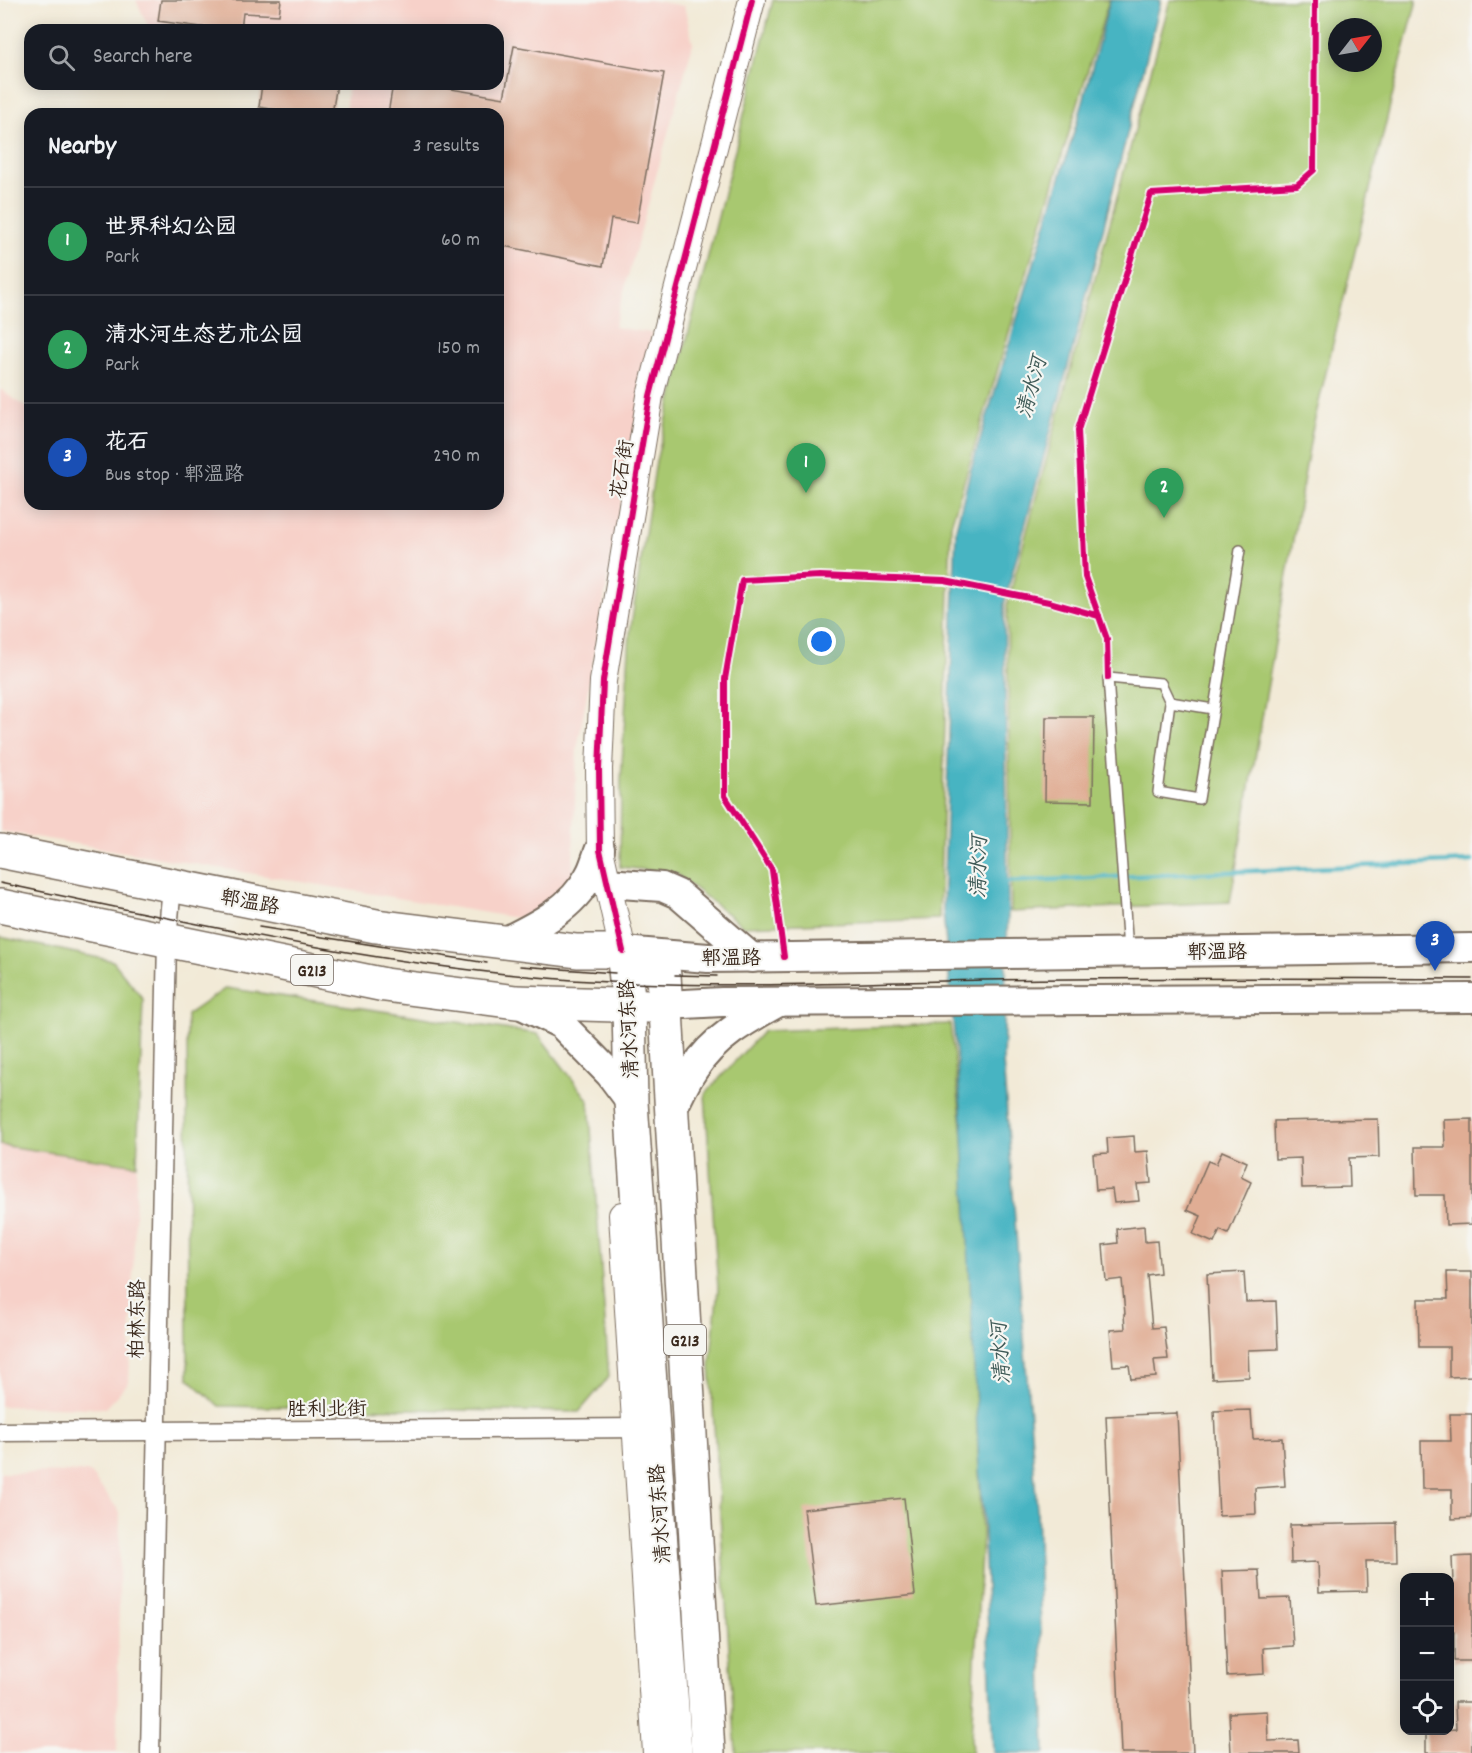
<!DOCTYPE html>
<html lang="en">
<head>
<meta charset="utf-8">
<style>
  :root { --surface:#171b24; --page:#20242c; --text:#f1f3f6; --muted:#9ea1a6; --line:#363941; --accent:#d690ce }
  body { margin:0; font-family:Dekko,"LXGW WenKai TC",sans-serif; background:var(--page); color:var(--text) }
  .controls { position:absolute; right:18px; bottom:18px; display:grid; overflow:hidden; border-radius:12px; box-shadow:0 3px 15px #0003 }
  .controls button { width:54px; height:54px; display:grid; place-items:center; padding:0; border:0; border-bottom:2px solid var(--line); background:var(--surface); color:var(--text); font:30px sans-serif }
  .compass { position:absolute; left:1328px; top:18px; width:54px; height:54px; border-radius:50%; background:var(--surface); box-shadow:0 3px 15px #0003; rotate:59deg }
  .you { position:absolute; left:822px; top:642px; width:21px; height:21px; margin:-15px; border:4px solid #fff; border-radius:50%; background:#1a73e8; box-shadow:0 0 0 9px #1a73e833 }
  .badge { display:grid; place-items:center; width:39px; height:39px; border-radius:50%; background:var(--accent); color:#fff; font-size:20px; font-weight:700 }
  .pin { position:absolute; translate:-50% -50px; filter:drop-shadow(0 2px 3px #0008) }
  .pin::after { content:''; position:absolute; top:32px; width:21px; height:18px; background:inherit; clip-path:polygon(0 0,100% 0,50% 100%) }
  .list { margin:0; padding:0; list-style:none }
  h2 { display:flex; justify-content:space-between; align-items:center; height:78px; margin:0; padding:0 24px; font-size:26px }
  h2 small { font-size:20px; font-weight:400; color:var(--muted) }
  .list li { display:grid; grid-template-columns:39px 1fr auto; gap:18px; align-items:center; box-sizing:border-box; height:108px; padding:0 24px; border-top:2px solid var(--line) }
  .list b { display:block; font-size:22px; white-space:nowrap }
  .list p { margin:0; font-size:20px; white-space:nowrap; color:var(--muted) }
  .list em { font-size:20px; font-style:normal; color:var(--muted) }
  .icon { flex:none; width:33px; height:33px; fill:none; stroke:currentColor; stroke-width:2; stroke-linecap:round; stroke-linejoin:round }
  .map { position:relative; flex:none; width:1472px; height:1753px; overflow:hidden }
  .search { position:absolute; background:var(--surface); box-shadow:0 3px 15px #0003; left:24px; top:24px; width:480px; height:66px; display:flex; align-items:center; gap:15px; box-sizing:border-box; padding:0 21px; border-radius:18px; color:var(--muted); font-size:22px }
  .panel { position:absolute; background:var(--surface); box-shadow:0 3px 15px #0003; left:24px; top:108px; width:480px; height:402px; border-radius:18px }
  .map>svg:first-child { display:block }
  .built { fill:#f7d1c9 }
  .green { fill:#a8c870; stroke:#727947; stroke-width:1.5; fill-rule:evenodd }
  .water { fill:#46b4c2; stroke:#406f70; stroke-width:1.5 }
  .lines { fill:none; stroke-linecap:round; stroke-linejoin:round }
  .stream { stroke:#46b4c2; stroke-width:4.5 }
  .building { fill:#e0ad94 }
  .lane-casing { stroke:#7b6d5f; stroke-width:12 }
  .street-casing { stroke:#7b6d5f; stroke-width:21 }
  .secondary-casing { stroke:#7b6d5f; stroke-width:28 }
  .primary-casing { stroke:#7b6d5f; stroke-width:32 }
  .highway-casing { stroke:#7b6d5f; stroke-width:36 }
  .lane { stroke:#fff; stroke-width:9 }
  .street { stroke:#fff; stroke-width:18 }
  .secondary { stroke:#fff; stroke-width:26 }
  .primary { stroke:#fff; stroke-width:28 }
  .highway { stroke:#fff; stroke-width:33 }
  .tram { stroke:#3b2a1e; stroke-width:1.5 }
  .cycleway-casing { stroke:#f6f6f2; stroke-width:10 }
  .cycleway { stroke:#d6006c; stroke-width:6 }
  .labels { text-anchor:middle; stroke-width:4.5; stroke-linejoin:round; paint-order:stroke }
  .shield { fill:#f6f6f2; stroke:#73675e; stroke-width:1.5 }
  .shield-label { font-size:18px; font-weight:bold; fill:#3b2a1e }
  .street-label { font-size:20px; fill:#3b2a1e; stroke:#f6f6f2 }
  .water-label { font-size:21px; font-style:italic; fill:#3f5a57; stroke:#f6f6f2 }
</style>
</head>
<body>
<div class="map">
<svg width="1472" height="1753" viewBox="0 0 1472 1753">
  <rect width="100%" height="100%" fill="#f6f6f2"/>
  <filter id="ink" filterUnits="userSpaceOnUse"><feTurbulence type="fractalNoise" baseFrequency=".0167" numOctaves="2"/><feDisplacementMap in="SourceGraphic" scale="12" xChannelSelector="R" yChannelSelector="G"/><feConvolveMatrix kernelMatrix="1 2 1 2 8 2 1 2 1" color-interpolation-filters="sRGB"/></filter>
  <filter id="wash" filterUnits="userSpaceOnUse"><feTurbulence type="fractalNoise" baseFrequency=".008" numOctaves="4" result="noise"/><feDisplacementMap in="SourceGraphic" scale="24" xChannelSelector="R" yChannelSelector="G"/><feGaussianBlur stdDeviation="1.35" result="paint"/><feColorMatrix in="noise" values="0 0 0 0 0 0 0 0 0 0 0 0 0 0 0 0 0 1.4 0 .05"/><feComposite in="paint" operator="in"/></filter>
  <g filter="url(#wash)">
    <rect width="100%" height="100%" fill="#f2ead7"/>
    <g class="built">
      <polygon points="136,0 650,0 684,6 693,43 614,327 652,333 577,749 572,879 528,920 0,831 0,389 30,410 30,504 498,504 498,114 345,114 348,84 498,84 498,30 150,30"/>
      <polygon points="0,1145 137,1165 129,1382 105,1408 0,1406"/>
      <polygon points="89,1472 120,1512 117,1753 0,1753 0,1473"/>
    </g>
    <g class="green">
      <polygon points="773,0 1109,0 951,525 939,919 743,926 675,873 620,867 621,780 630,633 656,461"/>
      <path d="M 1170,0 L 1417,0 L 1393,93 L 1312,431 L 1230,902 L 1011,912 L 1007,605 ZM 1337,27 L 1373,27 L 1373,63 L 1337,63 Z"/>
      <polygon points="0,937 113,961 143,999 137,1165 0,1145"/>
      <polygon points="226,988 538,1034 589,1101 609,1377 579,1412 219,1406 188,1378 187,1015"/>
      <polygon points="950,1024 964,1144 982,1534 971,1739 972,1753 736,1753 710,1366 718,1289 705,1094 763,1031"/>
    </g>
    <polygon class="water" points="1110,0 1161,0 1078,329 1004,604 1008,913 1003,1061 1037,1510 1045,1753 993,1753 983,1511 979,1470 962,1120 943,911 956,528 970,472 1081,109"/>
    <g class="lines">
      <polyline class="stream" points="1001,882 1472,861"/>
    </g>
    <g id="blocks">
      <g class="building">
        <polygon points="161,0 281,0 279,15 243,13 241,30 223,30 158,21"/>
        <polygon points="514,46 664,73 637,223 611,219 603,266 498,245 498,114 388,114 393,84 422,84 504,98"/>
        <polygon points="262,84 337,84 332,114 301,114 259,107"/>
        <polygon points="1046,717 1094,717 1093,802 1045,801"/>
        <polygon points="1378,1119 1379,1157 1349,1158 1350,1187 1302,1188 1301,1158 1275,1159 1274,1121"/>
        <polygon points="1472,1119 1472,1224 1446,1225 1445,1195 1416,1195 1415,1147 1445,1147 1444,1120"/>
        <polygon points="1134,1136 1135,1152 1148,1151 1151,1183 1137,1184 1139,1201 1114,1203 1112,1189 1096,1190 1093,1154 1108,1153 1107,1138"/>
        <polygon points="1222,1151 1247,1162 1241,1177 1251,1182 1228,1234 1220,1230 1214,1243 1193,1234 1201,1216 1187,1210 1208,1161 1216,1164"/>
        <polygon points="1144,1226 1145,1242 1157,1241 1160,1273 1147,1275 1152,1328 1164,1327 1168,1359 1154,1360 1156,1377 1131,1379 1129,1365 1113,1366 1110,1330 1125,1329 1124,1314 1125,1314 1122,1279 1106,1281 1103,1245 1118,1243 1117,1229"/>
        <polygon points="1244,1272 1246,1302 1276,1301 1278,1349 1248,1350 1249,1377 1212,1379 1207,1274"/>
        <polygon points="1447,1272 1472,1272 1472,1376 1449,1377 1449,1347 1419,1347 1418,1299 1448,1299"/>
        <polygon points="1251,1410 1253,1439 1282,1438 1285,1486 1255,1488 1256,1514 1219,1516 1214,1411"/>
        <polygon points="1177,1413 1193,1753 1121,1753 1106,1416"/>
        <polygon points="1450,1414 1472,1414 1472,1518 1452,1519 1452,1489 1422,1489 1421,1441 1451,1441"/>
        <polygon points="904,1498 915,1595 816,1606 804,1509"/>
        <polygon points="1395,1523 1396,1561 1366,1561 1367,1591 1319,1592 1318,1562 1291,1563 1290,1525"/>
        <polygon points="1472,1556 1472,1661 1454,1661 1454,1632 1449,1632 1449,1583 1453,1583 1452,1557"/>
        <polygon points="1259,1570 1261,1599 1290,1598 1293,1646 1263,1648 1264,1674 1227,1676 1222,1571"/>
        <polygon points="1455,1702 1472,1702 1472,1753 1426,1753 1426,1731 1456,1729"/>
        <polygon points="1267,1711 1268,1741 1298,1740 1299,1753 1231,1753 1229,1713"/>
      </g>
    </g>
  </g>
  <g filter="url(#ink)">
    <use href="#blocks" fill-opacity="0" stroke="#7b6d5f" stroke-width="1.5"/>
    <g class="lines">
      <defs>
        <g id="lane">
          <polyline points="1170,702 1213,709"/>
          <polyline points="1128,950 1108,678 1161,683 1170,702 1158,792 1199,799 1240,550"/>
        </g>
        <g id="street">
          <polyline points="0,1432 646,1428"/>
          <polyline points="150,1753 167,940 172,886"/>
        </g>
        <g id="secondary">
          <polyline points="623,951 600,850 599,769 603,681 650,396 752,0"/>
          <polyline points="622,1215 656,1753"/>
        </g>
        <g id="primary">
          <polyline points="607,883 662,887 678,894 752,958"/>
          <path d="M 504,942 C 536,926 572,909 589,876 C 594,868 596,858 600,849"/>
          <polyline points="623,951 708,958 1472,948"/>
          <polyline points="518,1003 561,1024 610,1074 631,1102"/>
          <polyline points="666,1005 722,1002 1472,998"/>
          <path d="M 672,1110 C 679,1096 685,1082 694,1069 C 714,1038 746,1020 777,1003"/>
        </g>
        <g id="highway">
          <polyline points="0,851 376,926 577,951 623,951 664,975 708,1753"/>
          <polyline points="0,906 385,985 516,1002 649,1006"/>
          <polyline points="623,951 629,1006 631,1102 675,1753"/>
        </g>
      </defs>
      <use href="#lane" class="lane-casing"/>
      <use href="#street" class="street-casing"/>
      <use href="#secondary" class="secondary-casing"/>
      <use href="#primary" class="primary-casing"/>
      <use href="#highway" class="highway-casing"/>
      <use href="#lane" class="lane"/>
      <use href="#street" class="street"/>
      <use href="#secondary" class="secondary"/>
      <use href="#primary" class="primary"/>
      <use href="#highway" class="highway"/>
      <g class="tram">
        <path d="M 0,883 C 189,922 378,966 572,980 C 708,989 845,983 981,980 C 1145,978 1308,978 1472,979"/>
        <polyline points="259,927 487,963"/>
        <polyline points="520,966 615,973"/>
        <polyline points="675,975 717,976"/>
      </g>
      <defs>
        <g id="cycleway">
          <polyline points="1108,678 1107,639 1085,577 1078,430 1151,194 1297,185 1314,170 1315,0"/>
          <polyline points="623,951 600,850 599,769 603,681 650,396 752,0"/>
          <polyline points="784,957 772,870 725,796 725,679 742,580 820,576 945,581 1049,602 1099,616"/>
        </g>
      </defs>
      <use href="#cycleway" class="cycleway-casing"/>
      <use href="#cycleway" class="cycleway"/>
    </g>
  </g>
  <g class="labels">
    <g class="shield">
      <rect x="291" y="955" width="42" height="30" rx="4.5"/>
      <rect x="664" y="1325" width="42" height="30" rx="4.5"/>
    </g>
    <g class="shield-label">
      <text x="312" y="976">G213</text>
      <text x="685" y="1346">G213</text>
    </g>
    <g class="street-label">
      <text transform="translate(621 469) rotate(-81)" y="7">花石街</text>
      <text transform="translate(250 901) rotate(11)" y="7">郫温路</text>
      <text x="1217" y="958">郫温路</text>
      <text x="731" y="964">郫温路</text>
      <text transform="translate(628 1029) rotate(-93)" y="7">清水河东路</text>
      <text transform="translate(136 1319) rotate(-89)" y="7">柏林东路</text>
      <text transform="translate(327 1408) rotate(-1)" y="7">胜利北街</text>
      <text transform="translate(659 1514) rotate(-94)" y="7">清水河东路</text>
    </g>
    <g class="water-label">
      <text transform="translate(1031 387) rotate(-75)" y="7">清水河</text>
      <text transform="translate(978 867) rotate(-89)" y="7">清水河</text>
      <text transform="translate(1000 1353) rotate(-94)" y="7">清水河</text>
    </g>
  </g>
</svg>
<div class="controls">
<button>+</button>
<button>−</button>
<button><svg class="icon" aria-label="locate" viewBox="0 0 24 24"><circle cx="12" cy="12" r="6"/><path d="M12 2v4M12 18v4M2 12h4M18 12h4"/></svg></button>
</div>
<svg class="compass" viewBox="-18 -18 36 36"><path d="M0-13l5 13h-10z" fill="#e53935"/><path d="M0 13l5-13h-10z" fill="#9ea1a6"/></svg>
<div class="you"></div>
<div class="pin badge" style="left:806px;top:493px;background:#2e9e5b">1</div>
<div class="pin badge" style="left:1164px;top:518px;background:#2e9e5b">2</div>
<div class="pin badge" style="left:1435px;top:971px;background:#1a4fb4">3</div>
<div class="search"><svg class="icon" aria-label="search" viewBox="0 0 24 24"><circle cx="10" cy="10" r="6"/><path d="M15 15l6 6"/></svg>Search here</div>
<section class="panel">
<h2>Nearby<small>3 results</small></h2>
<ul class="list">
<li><span class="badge" style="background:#2e9e5b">1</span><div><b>世界科幻公园</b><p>Park</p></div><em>60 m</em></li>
<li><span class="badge" style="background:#2e9e5b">2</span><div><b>清水河生态艺术公园</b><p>Park</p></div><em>150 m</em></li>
<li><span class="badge" style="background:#1a4fb4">3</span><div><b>花石</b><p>Bus stop · 郫温路</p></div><em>290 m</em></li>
</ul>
</section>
</div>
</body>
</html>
